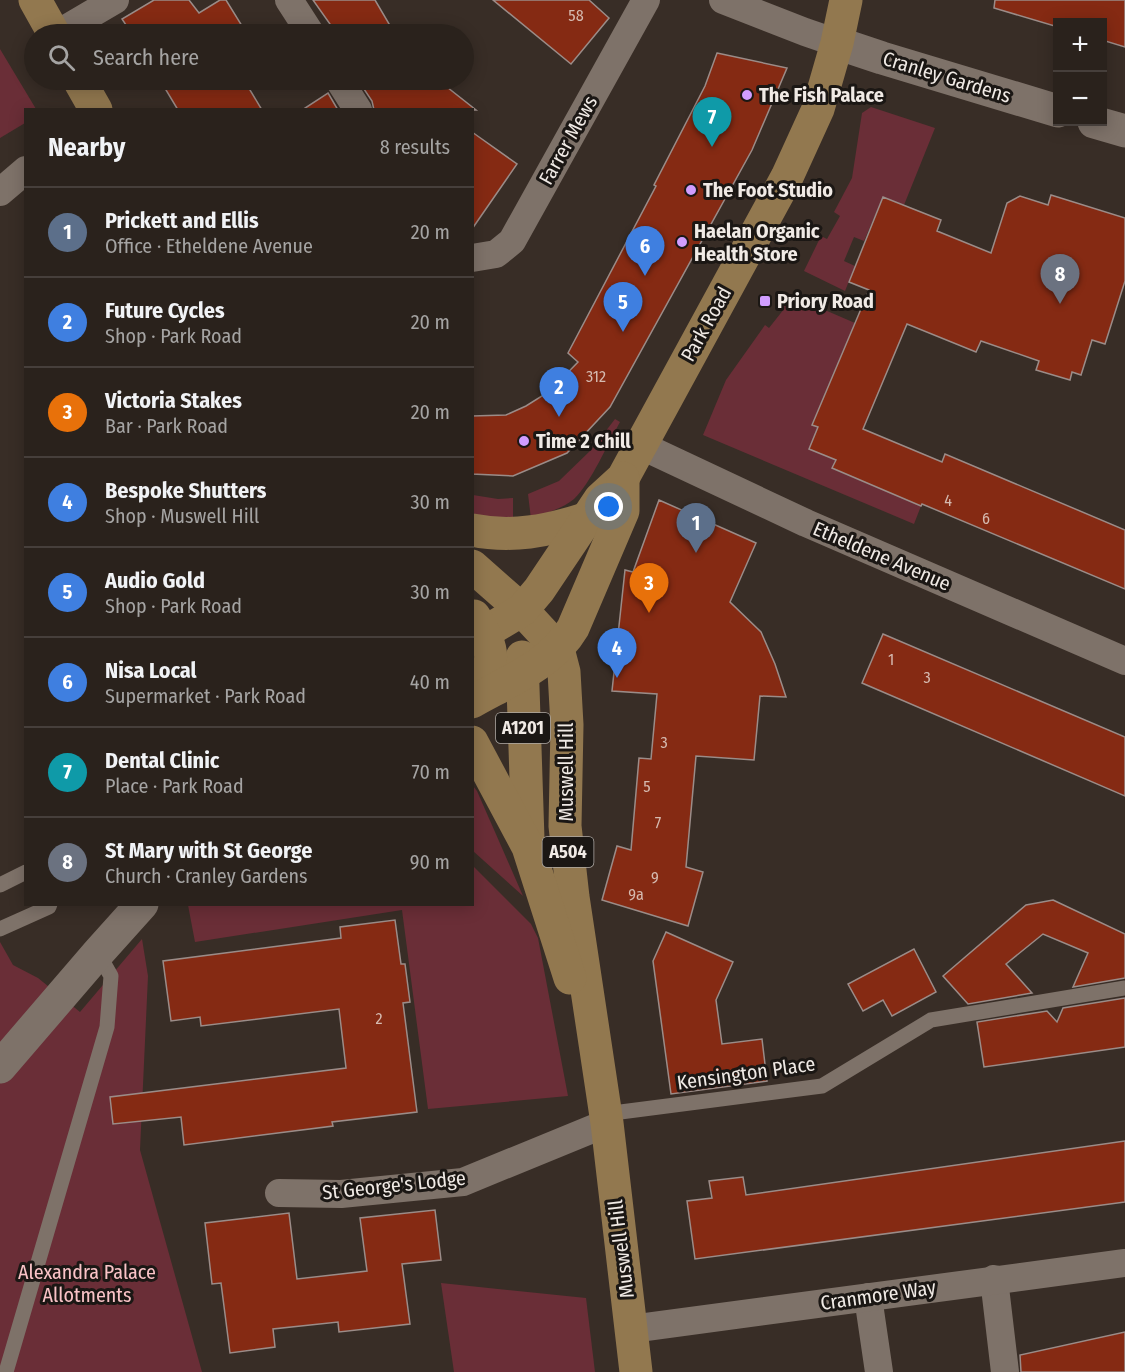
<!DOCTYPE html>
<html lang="en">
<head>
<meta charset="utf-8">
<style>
  :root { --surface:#2a221c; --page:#362f29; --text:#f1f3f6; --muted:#a5a4a3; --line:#463f3b; --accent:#db2777 }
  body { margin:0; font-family:"Fira Sans Condensed",sans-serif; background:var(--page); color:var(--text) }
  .controls { position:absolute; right:18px; top:18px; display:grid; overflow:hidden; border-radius:0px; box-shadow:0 3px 15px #0003 }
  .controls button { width:54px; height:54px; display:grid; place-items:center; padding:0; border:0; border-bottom:2px solid var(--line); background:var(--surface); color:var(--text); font:30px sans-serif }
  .you { position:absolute; left:609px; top:507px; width:21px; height:21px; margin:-15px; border:4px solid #fff; border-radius:50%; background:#1a73e8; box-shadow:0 0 0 9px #1a73e833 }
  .badge { display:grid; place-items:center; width:39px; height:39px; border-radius:50%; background:var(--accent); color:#fff; font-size:20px; font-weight:700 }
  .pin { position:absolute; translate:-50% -50px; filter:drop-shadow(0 2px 3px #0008) }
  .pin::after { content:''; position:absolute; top:32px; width:21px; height:18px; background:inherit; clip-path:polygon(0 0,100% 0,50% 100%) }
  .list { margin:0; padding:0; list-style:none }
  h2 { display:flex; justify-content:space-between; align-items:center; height:78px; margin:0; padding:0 24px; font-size:26px }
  h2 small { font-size:20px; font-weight:400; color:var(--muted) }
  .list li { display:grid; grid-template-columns:39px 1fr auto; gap:18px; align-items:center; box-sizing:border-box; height:90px; padding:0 24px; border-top:2px solid var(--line) }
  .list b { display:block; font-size:22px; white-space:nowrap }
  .list p { margin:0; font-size:20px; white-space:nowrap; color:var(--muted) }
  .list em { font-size:20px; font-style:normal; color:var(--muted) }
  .icon { flex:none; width:33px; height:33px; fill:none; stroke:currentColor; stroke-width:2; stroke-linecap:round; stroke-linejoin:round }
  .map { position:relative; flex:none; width:1125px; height:1372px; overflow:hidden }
  .search { position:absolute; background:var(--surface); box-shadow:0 3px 15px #0003; left:24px; top:24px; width:450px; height:66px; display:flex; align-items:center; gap:15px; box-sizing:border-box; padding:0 21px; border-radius:33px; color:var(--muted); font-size:22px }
  .panel { position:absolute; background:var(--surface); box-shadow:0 3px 15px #0003; left:24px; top:108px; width:450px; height:798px; border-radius:0px }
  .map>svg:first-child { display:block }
  .green { fill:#6a2e37 }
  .building { fill:#852a13; stroke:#9b8c88; stroke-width:1.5 }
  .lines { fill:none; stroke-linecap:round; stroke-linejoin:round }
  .service { stroke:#7e7269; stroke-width:15 }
  .minor { stroke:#7e7269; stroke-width:28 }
  .tertiary { stroke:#7e7269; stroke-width:33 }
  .primary { stroke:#92784f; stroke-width:33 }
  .poi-dot { fill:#d19dfe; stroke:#1b1714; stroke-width:2 }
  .labels { text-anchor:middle; stroke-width:6; stroke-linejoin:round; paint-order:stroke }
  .number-label { font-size:16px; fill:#d5bab0 }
  .shield { fill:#1b1714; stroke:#b0aba6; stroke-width:1.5 }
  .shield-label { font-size:18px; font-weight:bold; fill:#f0eae5 }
  .street-label { font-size:20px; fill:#f0eae5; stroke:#1b1714 }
  .poi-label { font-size:20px; font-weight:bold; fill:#f0eae5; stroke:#1b1714; text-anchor:start }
  .park-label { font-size:20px; fill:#fac3c7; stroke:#1b1714 }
</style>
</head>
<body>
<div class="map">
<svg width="1125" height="1372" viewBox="0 0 1125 1372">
  <rect width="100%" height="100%" fill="#382d26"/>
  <g class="green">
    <polygon points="0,49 36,109 26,110 25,123 0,138"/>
    <polygon points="871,107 935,128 904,205 883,197 864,241 854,237 844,261 855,266 845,291 804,271 821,236 827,239 840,216 834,212 852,178 862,113"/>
    <polygon points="790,295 855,323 812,424 818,427 836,460 833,469 921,506 914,524 703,435 726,380 765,325 769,328 784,309 781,306"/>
    <path d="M 615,419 L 620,422 C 608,443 591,483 574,499 C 562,509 545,513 531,519 L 528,494 L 559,481 L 592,449 Z"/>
    <polygon points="473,495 498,499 513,498 513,522 473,522"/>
    <polygon points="473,786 477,791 523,896 473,851"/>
    <polygon points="473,866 531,924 538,938 568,1096 428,1109 402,910 195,942 188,905 472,904"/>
    <polygon points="142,939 148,976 140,1150 202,1372 0,1372 0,942 13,965 38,978 80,1012"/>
    <polygon points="441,1283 586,1298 595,1372 454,1372"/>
  </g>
  <g class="building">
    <polygon points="154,0 189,0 199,13 220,0 226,0 247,34 132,34 122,19"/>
    <polygon points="313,0 375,0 395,34 337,34"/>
    <polygon points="493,0 589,0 609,18 571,64"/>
    <polygon points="995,0 1125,0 1125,47 1102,40 1102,22 1058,22 1058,27 994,8"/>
    <polygon points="717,53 787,68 752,150 610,407 567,453 513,476 472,474 472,416 506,415 526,406 550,391 578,362 568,353 656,186 654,185 705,86"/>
    <polygon points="160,80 244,80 262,110 178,110"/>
    <polygon points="358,80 438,80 476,110 374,110 372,101"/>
    <polygon points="328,93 338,110 302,110"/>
    <polygon points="472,132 517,164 472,229"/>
    <polygon points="1051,195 1125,218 1125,281 1105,344 1092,340 1081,375 1072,372 1070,380 1036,370 1039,361 981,341 976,352 907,324 863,429 942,462 945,454 1125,530 1125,589 922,504 921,506 832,468 836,460 809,449 818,427 812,425 869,290 849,282 883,197 941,220 937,231 991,253 1007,203 1020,196 1048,205"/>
    <polygon points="659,500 756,543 730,602 761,632 775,664 786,697 760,696 754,760 696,756 686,867 703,872 688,926 602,900 617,846 631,850 639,758 651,759 657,694 612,691 625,570 633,572"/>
    <polygon points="883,634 1125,737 1125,796 862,683"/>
    <polygon points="1053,900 1125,934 1125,978 1073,987 1088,953 1043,934 1006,964 1032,993 968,1004 943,976 1026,905"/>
    <polygon points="395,920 401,964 405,964 410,1002 403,1003 417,1112 332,1122 333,1126 184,1145 181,1117 113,1124 110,1097 346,1068 339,1009 201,1026 200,1017 171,1021 163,961 341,938 340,927"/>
    <polygon points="666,932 733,962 716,1000 722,1044 762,1039 767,1081 671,1094 653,961"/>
    <polygon points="914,949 936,992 892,1016 883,1000 863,1011 848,984"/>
    <polygon points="1125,998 1125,1047 984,1067 977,1022 1047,1011 1057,1022 1063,1008"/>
    <polygon points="1125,1141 1125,1202 695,1259 687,1201 712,1198 709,1181 743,1177 746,1195"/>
    <polygon points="435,1210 441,1260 402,1264 410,1324 339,1332 338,1322 273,1329 275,1347 230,1353 221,1283 212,1284 205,1223 289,1213 297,1279 367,1271 360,1218"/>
    <polygon points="1125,1332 1125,1372 1021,1372 1020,1355"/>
  </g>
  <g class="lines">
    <g class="service">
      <polyline points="0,885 26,872"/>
      <polyline points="0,929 49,907 50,904"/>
      <polyline points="605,1114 822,1086 931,1020 1125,988"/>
      <polyline points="6,1372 107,1027 111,976 98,953"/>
    </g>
    <g class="minor">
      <polyline points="289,0 311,34"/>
      <polyline points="723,0 805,32 837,43"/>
      <polyline points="57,34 115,0"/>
      <polyline points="339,80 358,110"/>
      <polyline points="0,192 26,170"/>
      <polyline points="472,258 496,254 512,241 646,0"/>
      <polyline points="642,446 806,523 1125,661"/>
      <polyline points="279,1193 341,1194 463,1182 607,1123"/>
      <polyline points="994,1279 1005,1372"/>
      <polyline points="868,1297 879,1372"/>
      <polyline points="631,1329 1125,1263"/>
    </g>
    <g class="tertiary">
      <polyline points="837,43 882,58 1058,111"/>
      <polyline points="1094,122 1125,131"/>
      <polyline points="0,1067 98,953 142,904"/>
    </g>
    <g class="primary">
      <polyline points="35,0 54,34"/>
      <polyline points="79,80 96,110"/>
      <path d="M 472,530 C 512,538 547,531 585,519"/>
      <polyline points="472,566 522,610 558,649 564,672 567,725 565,826 573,897 607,1123 636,1372"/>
      <polyline points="472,640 522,610 539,590 600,499 623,478 787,177 818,109 837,43 846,0"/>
      <polyline points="522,657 528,839"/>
      <path d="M 472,694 C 499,666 494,646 474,616"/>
      <path d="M 472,702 C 507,682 552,664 573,628 L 623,511 L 623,478"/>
      <polyline points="472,742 528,847 570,978"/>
    </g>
  </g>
  <g class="poi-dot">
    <circle cx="747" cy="95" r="6"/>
    <circle cx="691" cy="190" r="6"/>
    <circle cx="682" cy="242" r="6"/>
    <rect x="759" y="295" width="12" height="12" rx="3"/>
    <circle cx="524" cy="441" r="6"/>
  </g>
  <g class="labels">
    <g class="number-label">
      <text x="576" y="21">58</text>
      <text x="596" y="382">312</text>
      <text x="948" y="506">4</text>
      <text x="986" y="524">6</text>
      <text x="891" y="665">1</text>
      <text x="927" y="683">3</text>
      <text x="664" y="748">3</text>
      <text x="647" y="792">5</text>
      <text x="658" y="828">7</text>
      <text x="655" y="883">9</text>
      <text x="636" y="900">9a</text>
      <text x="379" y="1024">2</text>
    </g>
    <g class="shield">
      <rect x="496" y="713" width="54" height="30" rx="4.5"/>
      <rect x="542.5" y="837" width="51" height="30" rx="4.5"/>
    </g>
    <g class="shield-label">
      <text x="523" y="734">A1201</text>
      <text x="568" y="858">A504</text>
    </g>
    <g class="street-label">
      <text transform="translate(947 77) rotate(17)" y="7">Cranley Gardens</text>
      <text transform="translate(568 140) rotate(-61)" y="7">Farrer Mews</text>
      <text transform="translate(706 324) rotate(-61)" y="7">Park Road</text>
      <text transform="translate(882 556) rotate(23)" y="7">Etheldene Avenue</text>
      <text transform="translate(566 772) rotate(-90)" y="7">Muswell Hill</text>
      <text transform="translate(746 1073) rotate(-8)" y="7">Kensington Place</text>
      <text transform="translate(394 1185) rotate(-6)" y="7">St George's Lodge</text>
      <text transform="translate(621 1249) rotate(-97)" y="7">Muswell Hill</text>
      <text transform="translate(878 1295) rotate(-8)" y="7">Cranmore Way</text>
    </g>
    <g class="poi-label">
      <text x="759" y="102">The Fish Palace</text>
      <text x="703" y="197">The Foot Studio</text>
      <text x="694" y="238">Haelan Organic<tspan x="694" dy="23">Health Store</tspan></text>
      <text x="777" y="308">Priory Road</text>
      <text x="536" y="448">Time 2 Chill</text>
    </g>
    <g class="park-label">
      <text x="87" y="1279">Alexandra Palace<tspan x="87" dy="23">Allotments</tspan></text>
    </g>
  </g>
</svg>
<div class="controls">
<button>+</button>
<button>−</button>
</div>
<div class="you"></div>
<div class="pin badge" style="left:696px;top:553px;background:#5c6f8a">1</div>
<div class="pin badge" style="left:559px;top:417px;background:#3f7fe0">2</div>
<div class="pin badge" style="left:649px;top:613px;background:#e8710a">3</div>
<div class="pin badge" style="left:617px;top:678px;background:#3f7fe0">4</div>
<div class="pin badge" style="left:623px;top:332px;background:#3f7fe0">5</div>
<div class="pin badge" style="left:645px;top:276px;background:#3f7fe0">6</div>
<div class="pin badge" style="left:712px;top:147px;background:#0f9aa8">7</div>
<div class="pin badge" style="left:1060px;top:304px;background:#6b7280">8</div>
<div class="search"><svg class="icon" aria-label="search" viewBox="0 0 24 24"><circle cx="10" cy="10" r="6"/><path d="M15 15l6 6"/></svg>Search here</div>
<section class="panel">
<h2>Nearby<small>8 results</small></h2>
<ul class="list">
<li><span class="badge" style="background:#5c6f8a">1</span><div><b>Prickett and Ellis</b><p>Office · Etheldene Avenue</p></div><em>20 m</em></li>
<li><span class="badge" style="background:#3f7fe0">2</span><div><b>Future Cycles</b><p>Shop · Park Road</p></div><em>20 m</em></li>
<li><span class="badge" style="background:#e8710a">3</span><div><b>Victoria Stakes</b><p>Bar · Park Road</p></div><em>20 m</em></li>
<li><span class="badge" style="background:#3f7fe0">4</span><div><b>Bespoke Shutters</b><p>Shop · Muswell Hill</p></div><em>30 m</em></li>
<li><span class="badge" style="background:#3f7fe0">5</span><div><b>Audio Gold</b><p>Shop · Park Road</p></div><em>30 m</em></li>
<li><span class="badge" style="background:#3f7fe0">6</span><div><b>Nisa Local</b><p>Supermarket · Park Road</p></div><em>40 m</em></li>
<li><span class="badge" style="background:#0f9aa8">7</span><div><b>Dental Clinic</b><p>Place · Park Road</p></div><em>70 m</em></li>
<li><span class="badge" style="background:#6b7280">8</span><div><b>St Mary with St George</b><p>Church · Cranley Gardens</p></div><em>90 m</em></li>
</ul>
</section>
</div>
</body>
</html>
